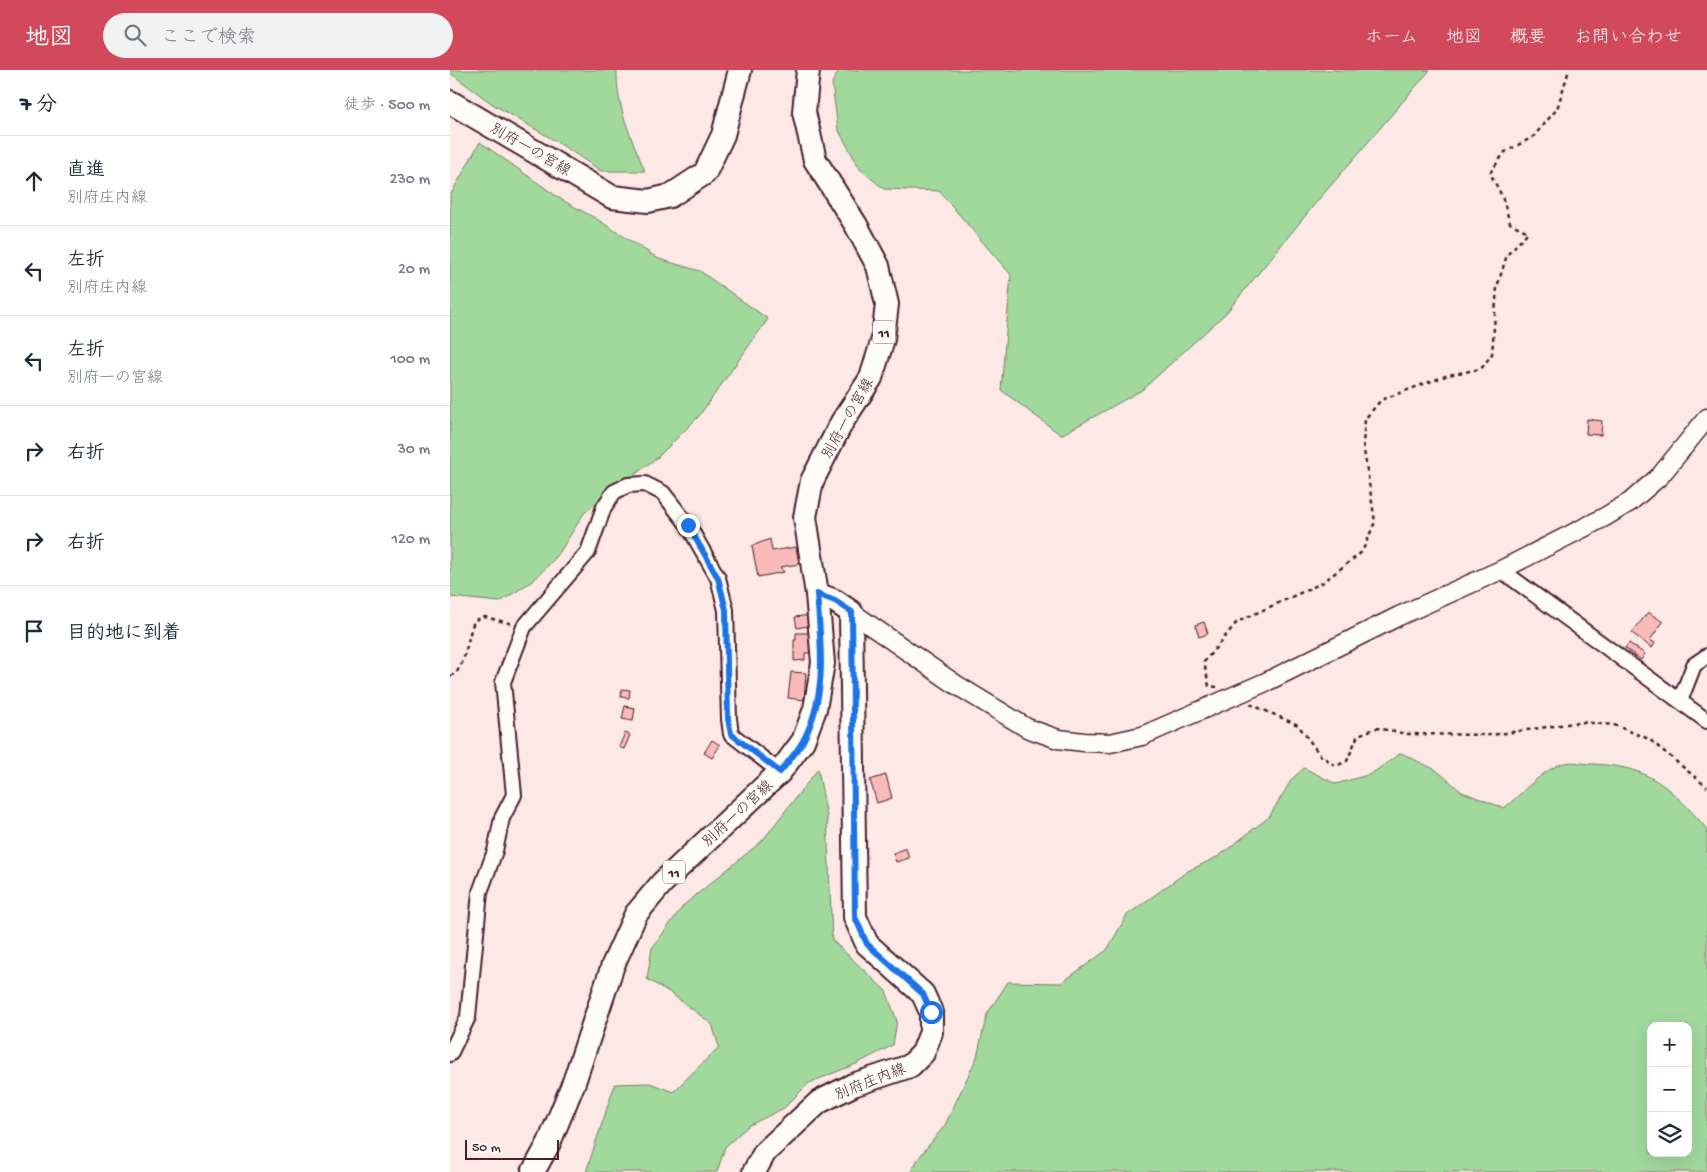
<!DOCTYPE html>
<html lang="ja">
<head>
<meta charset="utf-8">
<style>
  :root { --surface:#fff; --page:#f2f2f3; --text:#1f2937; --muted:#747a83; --line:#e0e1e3; --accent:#d1495b }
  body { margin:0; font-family:"Gochi Hand","Klee One",sans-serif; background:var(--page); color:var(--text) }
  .controls { position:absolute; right:15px; bottom:15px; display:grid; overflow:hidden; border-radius:10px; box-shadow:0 5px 20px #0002 }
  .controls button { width:45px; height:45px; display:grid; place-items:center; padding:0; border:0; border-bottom:1px solid var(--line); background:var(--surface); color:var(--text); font:25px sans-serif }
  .scale { position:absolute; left:15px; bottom:12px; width:94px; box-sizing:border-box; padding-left:5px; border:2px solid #4a1f2b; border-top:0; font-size:14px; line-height:18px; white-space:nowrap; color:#4a1f2b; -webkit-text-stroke:4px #fdfcf7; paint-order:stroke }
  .stop { position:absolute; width:15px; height:15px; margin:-11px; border:4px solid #1a73e8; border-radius:50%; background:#fff }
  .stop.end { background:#1a73e8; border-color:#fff; box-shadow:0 1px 5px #0008 }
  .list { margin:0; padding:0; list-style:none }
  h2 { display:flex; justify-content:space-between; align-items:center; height:65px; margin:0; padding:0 20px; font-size:21px }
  h2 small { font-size:16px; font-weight:400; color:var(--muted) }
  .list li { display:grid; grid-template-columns:32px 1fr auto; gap:15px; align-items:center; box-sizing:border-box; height:90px; padding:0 20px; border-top:1px solid var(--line) }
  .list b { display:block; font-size:19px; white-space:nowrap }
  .list p { margin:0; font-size:16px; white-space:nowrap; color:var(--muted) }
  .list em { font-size:16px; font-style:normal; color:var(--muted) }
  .icon { flex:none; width:28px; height:28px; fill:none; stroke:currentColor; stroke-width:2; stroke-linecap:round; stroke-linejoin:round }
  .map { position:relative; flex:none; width:1257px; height:1102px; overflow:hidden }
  header { display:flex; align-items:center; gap:30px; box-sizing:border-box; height:70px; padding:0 25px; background:var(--accent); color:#fff }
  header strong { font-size:24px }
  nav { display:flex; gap:28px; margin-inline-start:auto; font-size:18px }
  .search { width:350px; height:45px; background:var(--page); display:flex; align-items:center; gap:12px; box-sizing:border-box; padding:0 18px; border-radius:28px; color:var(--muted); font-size:19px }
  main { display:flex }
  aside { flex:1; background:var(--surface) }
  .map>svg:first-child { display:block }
  .green { fill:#a1d99d; stroke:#767c64; fill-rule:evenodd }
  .building { fill:#f8bbba; stroke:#4a1f2b }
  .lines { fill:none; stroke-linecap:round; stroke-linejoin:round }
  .minor-casing { stroke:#4a1f2b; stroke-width:18 }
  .tertiary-casing { stroke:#4a1f2b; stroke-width:21 }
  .primary-casing { stroke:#4a1f2b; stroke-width:26 }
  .path { stroke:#4a1f2b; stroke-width:2.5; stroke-dasharray:4 4; stroke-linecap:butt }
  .minor { stroke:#fdfcf7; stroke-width:14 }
  .tertiary { stroke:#fdfcf7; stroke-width:18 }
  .primary { stroke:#fdfcf7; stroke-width:22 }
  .route { stroke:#1a73e8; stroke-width:6 }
  .labels { text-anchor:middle; stroke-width:4; stroke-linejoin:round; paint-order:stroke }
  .shield { fill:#fdfcf7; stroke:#806168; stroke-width:1 }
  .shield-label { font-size:14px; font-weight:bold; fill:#4a1f2b }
  .street-label { font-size:15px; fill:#4a1f2b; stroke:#fdfcf7 }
</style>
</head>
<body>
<header>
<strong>地図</strong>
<div class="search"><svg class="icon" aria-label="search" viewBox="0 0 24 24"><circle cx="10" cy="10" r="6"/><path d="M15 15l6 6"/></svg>ここで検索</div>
<nav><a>ホーム</a><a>地図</a><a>概要</a><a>お問い合わせ</a></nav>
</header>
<main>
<aside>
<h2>7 分<small>徒歩 · 500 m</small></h2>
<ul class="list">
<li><svg class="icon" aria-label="ahead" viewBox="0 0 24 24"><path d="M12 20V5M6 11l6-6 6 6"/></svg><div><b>直進</b><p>別府庄内線</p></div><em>230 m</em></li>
<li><svg class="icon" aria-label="left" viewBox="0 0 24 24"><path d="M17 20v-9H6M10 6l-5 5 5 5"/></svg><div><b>左折</b><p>別府庄内線</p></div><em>20 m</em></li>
<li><svg class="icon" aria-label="left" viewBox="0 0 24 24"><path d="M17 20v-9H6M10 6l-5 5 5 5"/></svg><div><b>左折</b><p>別府一の宮線</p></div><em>100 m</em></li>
<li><svg class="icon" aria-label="right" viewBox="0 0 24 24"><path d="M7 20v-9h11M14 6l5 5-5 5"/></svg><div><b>右折</b></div><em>30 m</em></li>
<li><svg class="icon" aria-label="right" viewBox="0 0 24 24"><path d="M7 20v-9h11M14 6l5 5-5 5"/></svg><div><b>右折</b></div><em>120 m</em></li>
<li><svg class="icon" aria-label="arrive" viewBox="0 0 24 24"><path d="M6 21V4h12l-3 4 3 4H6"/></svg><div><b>目的地に到着</b></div></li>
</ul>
</aside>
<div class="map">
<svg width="1257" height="1102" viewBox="0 0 1257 1102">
  <rect width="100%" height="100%" fill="#fce8e5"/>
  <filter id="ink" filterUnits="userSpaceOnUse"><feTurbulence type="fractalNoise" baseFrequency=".02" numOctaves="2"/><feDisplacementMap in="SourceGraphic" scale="10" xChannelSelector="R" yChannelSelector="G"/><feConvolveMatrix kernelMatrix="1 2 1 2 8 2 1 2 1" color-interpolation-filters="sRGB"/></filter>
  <g filter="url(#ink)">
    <g class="green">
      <path d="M 0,0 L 167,0 C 166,37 181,67 195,101 L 151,101 L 109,73 L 44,35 L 0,3 Z"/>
      <polygon points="389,0 980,0 864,135 776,243 692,320 611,365 551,320 561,205 489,121 434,119 410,99 388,59 382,13"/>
      <polygon points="30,72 112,130 145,148 209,189 250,201 318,249 249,346 208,387 134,443 108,485 84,510 50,532 0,527 0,126"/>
      <path d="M 951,683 L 986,700 L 1012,722 L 1054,738 C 1072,724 1092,699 1115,693 C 1123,691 1134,694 1142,694 C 1200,696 1220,717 1257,759 L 1257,1102 L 461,1102 L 468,1089 L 495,1055 L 527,987 L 537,944 L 558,912 L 611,913 L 657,880 L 677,845 L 738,801 L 769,786 L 819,747 L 842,709 L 854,698 L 886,714 L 921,704 ZM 1201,956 L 1238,956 L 1238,1083 L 1201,1083 Z"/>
      <polygon points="368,699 377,747 382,870 436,921 447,951 443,975 406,994 359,1013 334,1038 298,1056 275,1077 267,1102 136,1102 165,1014 200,1013 223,1022 269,977 262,954 219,922 197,909 202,878 234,835 312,771"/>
    </g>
    <g class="building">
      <polygon points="1137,349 1152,351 1151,365 1136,364"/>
      <polygon points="320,469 322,481 346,477 349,494 330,497 334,502 308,507 302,476"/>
      <polygon points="1198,542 1213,552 1200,570 1205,573 1202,578 1182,563"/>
      <polygon points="361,545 363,555 347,558 345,547"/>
      <polygon points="754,552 758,564 749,567 745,555"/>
      <polygon points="346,563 360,563 360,583 355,583 355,590 344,591 344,570 346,570"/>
      <polygon points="1179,573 1195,584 1191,590 1175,578"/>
      <polygon points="341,602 356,603 354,630 338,628"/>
      <polygon points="172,619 180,620 179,628 171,627"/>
      <polygon points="175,636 185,638 183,651 172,649"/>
      <polygon points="175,663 180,665 174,679 169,677"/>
      <polygon points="262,670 270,675 262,688 254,683"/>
      <polygon points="436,705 442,728 427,733 420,710"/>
      <polygon points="456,778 459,788 446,792 443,783"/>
    </g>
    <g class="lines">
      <defs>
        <g id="minor">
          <polyline points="1051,500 1257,651"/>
          <polyline points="1230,631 1244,595 1257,586"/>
          <polyline points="0,984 18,947 30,822 45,781 52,748 64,725 53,612 74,557 138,482 154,437 164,422 178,415 195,414 213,423 238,455 268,508 276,540 279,649 281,664 330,702"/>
        </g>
        <polyline id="tertiary" points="401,542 505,614 577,658 608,669 634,672 660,673 692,666 818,611 949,546 1051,500 1153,448 1180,432 1210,406 1257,348"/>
        <g id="primary">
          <polyline points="0,32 162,127 198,131 220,126 255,103 273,65 290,0"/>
          <polyline points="83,1102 99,1073 124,1012 163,895 186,844 212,813 330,702 353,671 365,639 373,593 367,524 355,447 362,411 392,352 421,308 433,269 437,234 428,196 406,155 365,90 354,42 358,0"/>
          <polyline points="304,1102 315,1082 369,1032 403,1015 460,996 473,983 481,962 481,942 473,924 417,874 405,847 401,542 385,531 367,524"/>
        </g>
      </defs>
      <use href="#minor" class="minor-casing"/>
      <use href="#tertiary" class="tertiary-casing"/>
      <use href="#primary" class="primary-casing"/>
      <g class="path">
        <path d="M 0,606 C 16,603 17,563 25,550 L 35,547 L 63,554"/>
        <polyline points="767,617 759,616 754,592 787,552 872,513 912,482 925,452 913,374 915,349 931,330 998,305 1031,299 1042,284 1047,217 1057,185 1078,162 1060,153 1052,126 1040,103 1055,82 1083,67 1107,39 1119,0"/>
        <polyline points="800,634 848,655 870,685 886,696 897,691 908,665 927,658 956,664 1042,665 1131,652 1164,655 1199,669 1257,717"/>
      </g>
      <use href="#minor" class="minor"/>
      <use href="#tertiary" class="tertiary"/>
      <use href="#primary" class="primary"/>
    </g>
  </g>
  <g class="lines" filter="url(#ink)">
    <path class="route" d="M 238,455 L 268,508 L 276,540 L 278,649 L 281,664 L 330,702 C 338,692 347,682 353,671 C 378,624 371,575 367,524 L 385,531 L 402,542 L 405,847 L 417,874 L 473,924 L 481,942"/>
  </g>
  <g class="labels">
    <g class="shield">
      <rect x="423" y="250.5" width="22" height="23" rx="4"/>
      <rect x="213" y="790.5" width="22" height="23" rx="4"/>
    </g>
    <g class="shield-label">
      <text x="434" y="267">11</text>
      <text x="224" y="807">11</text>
    </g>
    <g class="street-label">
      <text transform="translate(81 79) rotate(30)" y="5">別府一の宮線</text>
      <text transform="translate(397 348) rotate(-61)" y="5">別府一の宮線</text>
      <text transform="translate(287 743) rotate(-43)" y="5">別府一の宮線</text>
      <text transform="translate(420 1011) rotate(-22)" y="5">別府庄内線</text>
    </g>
  </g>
</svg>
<div class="controls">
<button>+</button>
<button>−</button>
<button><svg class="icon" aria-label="layers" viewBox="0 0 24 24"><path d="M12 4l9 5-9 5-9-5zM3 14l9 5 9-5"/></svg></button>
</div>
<div class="scale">50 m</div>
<div class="stop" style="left:481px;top:942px"></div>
<div class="stop end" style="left:238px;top:455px"></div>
</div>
</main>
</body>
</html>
